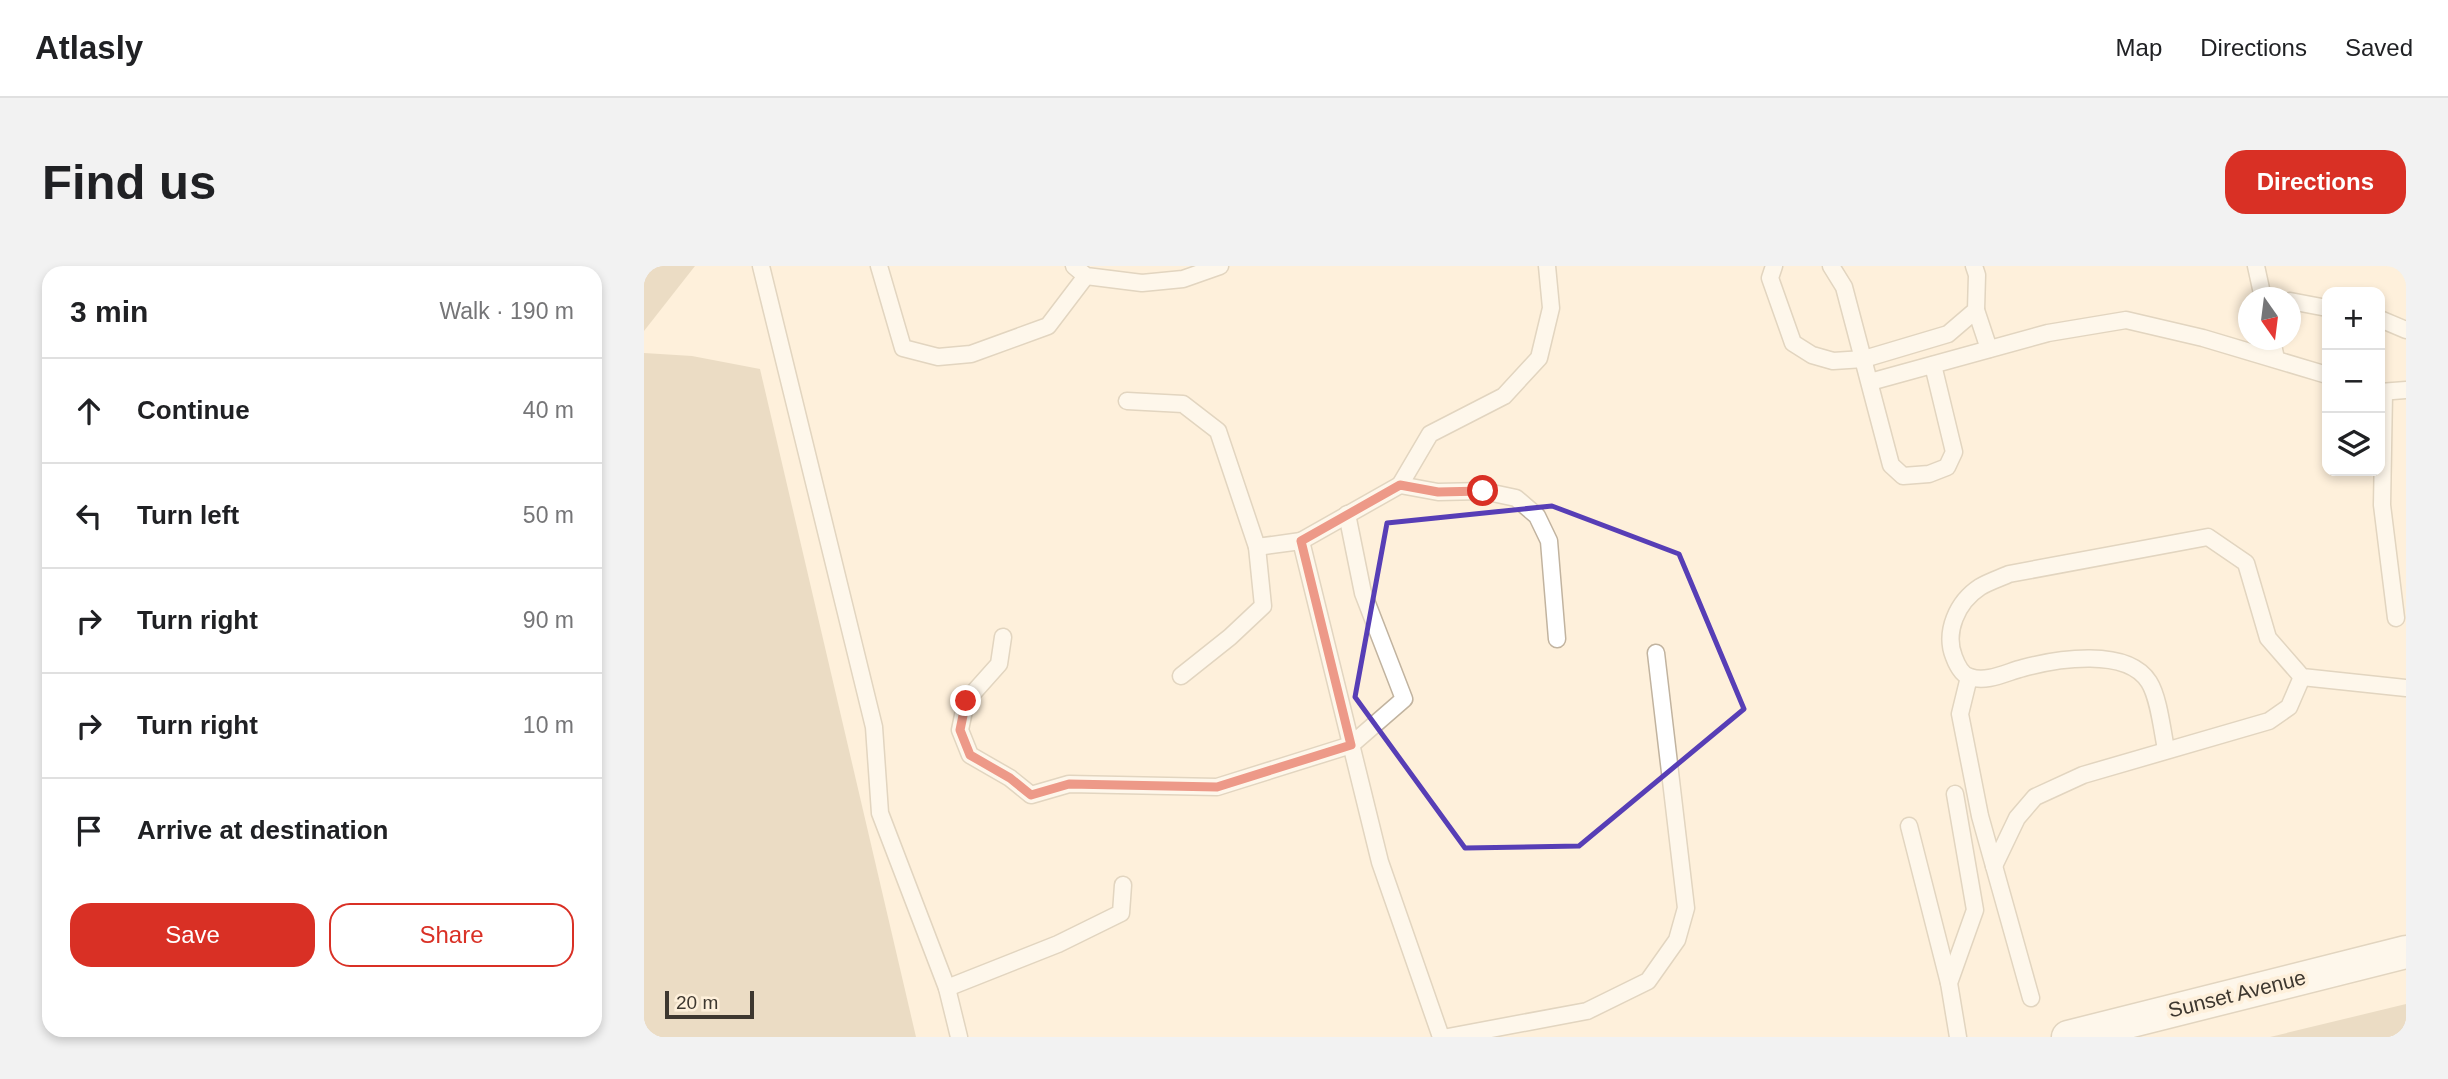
<!DOCTYPE html>
<html lang="en">
<head>
<meta charset="utf-8">
<style>
  :root { --surface:#fff; --page:#f2f2f2; --text:#202124; --muted:#757577; --line:#e0e0e0; --accent:#d93025 }
  body { margin:0; font-family:Helvetica,sans-serif; background:var(--page); color:var(--text) }
  .controls { position:absolute; right:21px; top:21px; display:grid; overflow:hidden; border-radius:14px; box-shadow:0 4px 10px #0003 }
  .controls button { width:63px; height:63px; display:grid; place-items:center; padding:0; border:0; border-bottom:2px solid var(--line); background:var(--surface); color:var(--text); font:35px sans-serif }
  .compass { position:absolute; left:1594px; top:21px; width:63px; height:63px; border-radius:50%; background:var(--surface); box-shadow:0 4px 10px #0003; rotate:166deg }
  .scale { position:absolute; left:21px; bottom:18px; width:89px; box-sizing:border-box; padding-left:7px; border:4px solid #3d372f; border-top:0; font-size:19px; line-height:24px; white-space:nowrap; color:#3d372f; -webkit-text-stroke:5px #fef0db; paint-order:stroke }
  .stop { position:absolute; width:21px; height:21px; margin:-16px; border:5px solid #d93025; border-radius:50%; background:#fff }
  .stop.end { background:#d93025; border-color:#fff; box-shadow:0 2px 7px #0008 }
  .list { margin:0; padding:0; list-style:none }
  h2 { display:flex; justify-content:space-between; align-items:center; height:91px; margin:0; padding:0 28px; font-size:30px }
  h2 small { font-size:23px; font-weight:400; color:var(--muted) }
  .list li { display:grid; grid-template-columns:46px 1fr auto; gap:21px; align-items:center; box-sizing:border-box; height:105px; padding:0 28px; border-top:2px solid var(--line) }
  .list b { display:block; font-size:26px; white-space:nowrap }
  .list em { font-size:23px; font-style:normal; color:var(--muted) }
  .actions { display:flex; gap:14px; padding:21px 28px }
  .actions a { flex:1; padding:16px 0; border:2px solid var(--accent); border-radius:21px; text-align:center; font-size:24px; color:var(--accent) }
  .actions .main { background:var(--accent); color:#fff }
  .icon { flex:none; width:38px; height:38px; fill:none; stroke:currentColor; stroke-width:2; stroke-linecap:round; stroke-linejoin:round }
  .map { position:relative; flex:none; width:1762px; height:771px; overflow:hidden; border-radius:21px }
  header { display:flex; align-items:center; gap:42px; box-sizing:border-box; height:98px; padding:0 35px; background:var(--surface); border-bottom:2px solid var(--line) }
  header strong { font-size:33px }
  nav { display:flex; gap:38px; margin-inline-start:auto; font-size:24px }
  .intro { display:flex; align-items:center; justify-content:space-between; box-sizing:border-box; height:168px; padding:0 42px }
  h1 { margin:0; font-size:49px }
  .button { padding:18px 32px; border-radius:21px; background:var(--accent); color:#fff; font-size:24px; font-weight:700 }
  main { display:flex; gap:42px; padding:0 42px }
  aside { flex:1; background:var(--surface); border-radius:21px; box-shadow:0 4px 10px #0003 }
  .map>svg:first-child { display:block }
  .green { fill:#d5c3a9 }
  .lines { fill:none; stroke-linecap:round; stroke-linejoin:round }
  .lane-casing { stroke:#c1b39f; stroke-width:19 }
  .street-casing { stroke:#c1b39f; stroke-width:35 }
  .lane { stroke:#fff; stroke-width:16 }
  .street { stroke:#fff; stroke-width:32 }
  .route { stroke:#d93025; stroke-width:9 }
  .marked { fill:none; stroke:#573eb6; stroke-width:5; stroke-linejoin:round }
  .labels { text-anchor:middle; stroke-width:7; stroke-linejoin:round; paint-order:stroke }
  .street-label { font-size:21px; fill:#3d372f; stroke:#fef0db }
</style>
</head>
<body>
<header>
<strong>Atlasly</strong>
<nav><a>Map</a><a>Directions</a><a>Saved</a></nav>
</header>
<div class="intro"><h1>Find us</h1><a class="button">Directions</a></div>
<main>
<aside>
<h2>3 min<small>Walk · 190 m</small></h2>
<ul class="list">
<li><svg class="icon" aria-label="ahead" viewBox="0 0 24 24"><path d="M12 20V5M6 11l6-6 6 6"/></svg><div><b>Continue</b></div><em>40 m</em></li>
<li><svg class="icon" aria-label="left" viewBox="0 0 24 24"><path d="M17 20v-9H6M10 6l-5 5 5 5"/></svg><div><b>Turn left</b></div><em>50 m</em></li>
<li><svg class="icon" aria-label="right" viewBox="0 0 24 24"><path d="M7 20v-9h11M14 6l5 5-5 5"/></svg><div><b>Turn right</b></div><em>90 m</em></li>
<li><svg class="icon" aria-label="right" viewBox="0 0 24 24"><path d="M7 20v-9h11M14 6l5 5-5 5"/></svg><div><b>Turn right</b></div><em>10 m</em></li>
<li><svg class="icon" aria-label="arrive" viewBox="0 0 24 24"><path d="M6 21V4h12l-3 4 3 4H6"/></svg><div><b>Arrive at destination</b></div></li>
</ul>
<div class="actions"><a class="main">Save</a><a>Share</a></div>
</aside>
<div class="map">
<svg width="1762" height="771" viewBox="0 0 1762 771">
  <rect width="100%" height="100%" fill="#fef0db"/>
  <g class="green">
    <polygon points="0,0 51,0 0,65"/>
    <polygon points="0,87 48,90 116,103 272,771 0,771"/>
    <polygon points="1762,738 1762,771 1626,771"/>
  </g>
  <g class="lines">
    <defs>
      <g id="lane">
        <polyline points="117,0 230,461 236,547 303,722 315,771"/>
        <polyline points="235,0 259,82 294,91 327,88 404,60 442,10"/>
        <polyline points="430,0 442,10 498,17 539,13 576,0"/>
        <polyline points="1130,0 1126,12 1149,77 1168,89 1189,95 1220,93 1304,68 1332,44 1333,9 1330,0"/>
        <polyline points="1187,0 1200,21 1247,199 1259,210 1285,208 1303,201 1310,186 1289,99"/>
        <polyline points="1612,0 1619,32"/>
        <polyline points="1646,35 1683,42"/>
        <polyline points="1332,44 1345,83"/>
        <polyline points="1736,53 1762,64"/>
        <polyline points="1628,74 1632,93"/>
        <polyline points="1226,116 1404,67 1482,54 1559,72 1683,109"/>
        <polyline points="1736,126 1762,124"/>
        <polyline points="1740,127 1738,239 1752,352"/>
        <polyline points="483,135 539,138 574,165 613,281 657,275"/>
        <polyline points="756,219 786,168 860,130 895,92 907,42 903,0"/>
        <polyline points="359,371 355,398 322,435 316,464 326,489 366,512 387,529 425,518 573,521 707,479 760,433 719,327 703,248"/>
        <polyline points="537,410 586,371 619,340 613,281"/>
        <polyline points="1325,411 1316,448 1336,550 1387,732"/>
        <path d="M 1522,483 C 1518,464 1515,432 1505,416 C 1483,381 1412,393 1379,402 C 1363,406 1343,417 1326,411 C 1318,409 1313,399 1310,391 C 1300,366 1313,336 1336,321 C 1344,316 1356,312 1365,308 L 1564,271 L 1602,297 L 1624,372 L 1658,411 L 1762,422"/>
        <polyline points="1311,528 1331,644 1305,717 1314,771"/>
        <polyline points="1265,560 1305,717"/>
        <polyline points="1350,600 1373,552 1391,531 1439,509 1625,455 1645,441 1658,411"/>
        <polyline points="303,722 414,678 477,647 479,619"/>
        <polyline points="797,771 736,596 657,275 756,219 794,226 839,225 872,232 893,250 905,275 913,373"/>
        <polyline points="804,771 943,745 1004,715 1033,674 1042,642 1012,387"/>
      </g>
      <polyline id="street" points="1424,771 1762,686"/>
    </defs>
    <use href="#lane" class="lane-casing"/>
    <use href="#street" class="street-casing"/>
    <use href="#lane" class="lane"/>
    <use href="#street" class="street"/>
  </g>
  <g class="lines">
    <polyline class="route" points="322,435 316,464 326,489 366,512 387,529 425,518 573,521 707,479 657,275 756,219 794,226 839,225"/>
  </g>
  <path d="M0 0H1762V771H0ZM 908,240 L 1035,288 L 1100,443 L 935,580 L 821,582 L 711,431 L 743,257 Z" fill="#fef0db" fill-opacity=".55" fill-rule="evenodd"/>
  <path class="marked" d="M 908,240 L 1035,288 L 1100,443 L 935,580 L 821,582 L 711,431 L 743,257 Z"/>
  <g class="labels">
    <g class="street-label">
      <text transform="translate(1593 728) rotate(-14)" y="7">Sunset Avenue</text>
    </g>
  </g>
</svg>
<div class="controls">
<button>+</button>
<button>−</button>
<button><svg class="icon" aria-label="layers" viewBox="0 0 24 24"><path d="M12 4l9 5-9 5-9-5zM3 14l9 5 9-5"/></svg></button>
</div>
<svg class="compass" viewBox="-18 -18 36 36"><path d="M0-13l5 13h-10z" fill="#e53935"/><path d="M0 13l5-13h-10z" fill="#757577"/></svg>
<div class="scale">20 m</div>
<div class="stop" style="left:839px;top:225px"></div>
<div class="stop end" style="left:322px;top:435px"></div>
</div>
</main>
</body>
</html>
